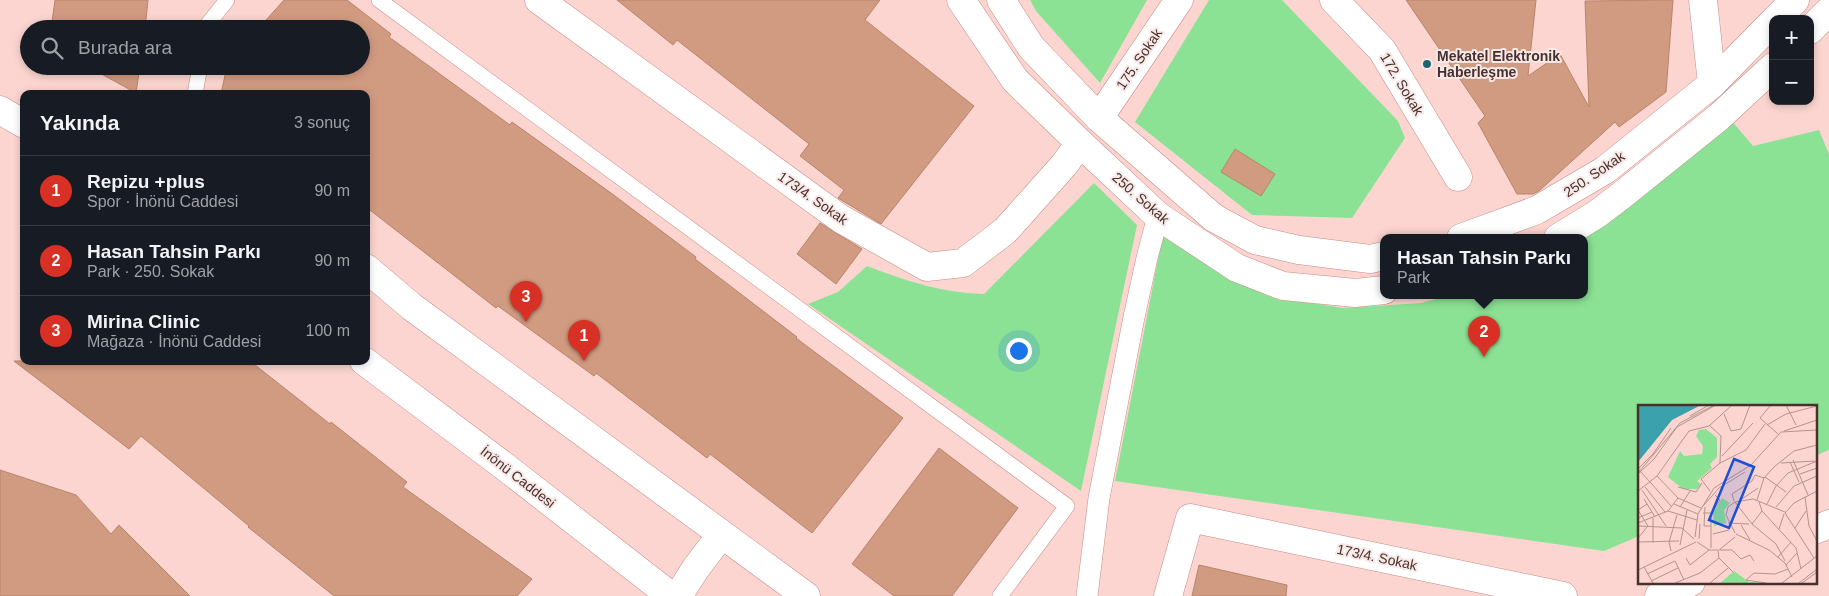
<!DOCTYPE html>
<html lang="tr">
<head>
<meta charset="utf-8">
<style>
  :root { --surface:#171b24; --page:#20242c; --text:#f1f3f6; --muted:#9ea1a6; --line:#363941; --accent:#d93025 }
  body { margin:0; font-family:Arial,sans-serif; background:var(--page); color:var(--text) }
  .controls { position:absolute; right:15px; top:15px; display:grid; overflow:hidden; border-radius:10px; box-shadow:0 2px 8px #0003 }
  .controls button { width:45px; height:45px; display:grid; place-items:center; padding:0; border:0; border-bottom:1px solid var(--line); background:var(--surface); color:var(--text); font:25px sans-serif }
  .you { position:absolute; left:1018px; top:350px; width:18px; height:18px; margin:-12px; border:4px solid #fff; border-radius:50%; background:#1a73e8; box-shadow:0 0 0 8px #1a73e833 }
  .badge { display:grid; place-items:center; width:32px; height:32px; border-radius:50%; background:var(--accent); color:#fff; font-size:16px; font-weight:700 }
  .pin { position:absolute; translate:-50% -41px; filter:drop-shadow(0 1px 2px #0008) }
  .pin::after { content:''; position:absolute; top:26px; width:18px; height:15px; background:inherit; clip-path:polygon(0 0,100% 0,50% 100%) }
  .popup { position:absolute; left:1380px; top:234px; width:208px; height:65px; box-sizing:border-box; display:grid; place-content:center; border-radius:10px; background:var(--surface); filter:drop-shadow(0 1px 4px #0005); font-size:16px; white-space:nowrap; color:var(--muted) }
  .popup b { font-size:19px; color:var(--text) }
  .popup::after { content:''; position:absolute; left:50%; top:100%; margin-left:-10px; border:10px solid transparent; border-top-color:var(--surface) }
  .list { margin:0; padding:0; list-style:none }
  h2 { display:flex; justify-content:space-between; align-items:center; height:65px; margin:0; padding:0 20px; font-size:21px }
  h2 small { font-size:16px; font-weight:400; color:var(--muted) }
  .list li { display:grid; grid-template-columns:32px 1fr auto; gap:15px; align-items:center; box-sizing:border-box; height:70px; padding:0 20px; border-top:1px solid var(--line) }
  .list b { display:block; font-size:19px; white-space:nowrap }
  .list p { margin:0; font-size:16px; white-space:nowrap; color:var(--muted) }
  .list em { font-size:16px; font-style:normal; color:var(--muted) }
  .icon { flex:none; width:28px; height:28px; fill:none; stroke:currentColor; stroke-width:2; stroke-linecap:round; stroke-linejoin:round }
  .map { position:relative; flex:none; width:1829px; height:596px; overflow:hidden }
  .search { position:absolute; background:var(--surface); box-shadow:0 2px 8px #0003; left:20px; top:20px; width:350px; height:55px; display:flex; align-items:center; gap:12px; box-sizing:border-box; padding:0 18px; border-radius:28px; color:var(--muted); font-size:19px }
  .panel { position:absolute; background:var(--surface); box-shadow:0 2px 8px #0003; left:20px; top:90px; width:350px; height:275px; border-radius:10px }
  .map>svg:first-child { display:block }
  .green { fill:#8ce294 }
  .building { fill:#d19b81; stroke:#b8846b }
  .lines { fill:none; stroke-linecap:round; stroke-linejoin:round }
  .service-casing { stroke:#c78b84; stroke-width:16 }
  .pedestrian-casing { stroke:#c78b84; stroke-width:22 }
  .minor-casing { stroke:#c78b84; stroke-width:29 }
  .secondary-casing { stroke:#c78b84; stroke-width:29 }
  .primary-casing { stroke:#c78b84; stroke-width:29 }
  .service { stroke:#fff; stroke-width:15 }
  .pedestrian { stroke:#fff; stroke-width:21 }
  .minor { stroke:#fff; stroke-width:28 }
  .secondary { stroke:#fff; stroke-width:28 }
  .primary { stroke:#fff; stroke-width:28 }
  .poi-dot { fill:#1c6870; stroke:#f7e9e7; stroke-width:2 }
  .labels { text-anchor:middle; stroke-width:4; stroke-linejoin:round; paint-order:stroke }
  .poi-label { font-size:14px; font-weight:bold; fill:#49302d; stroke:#f7e9e7; text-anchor:start }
  .street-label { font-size:14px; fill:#49302d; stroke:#f7e9e7 }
  .inset-road { fill:none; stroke:#b4938f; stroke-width:1 }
  .view { fill:#1d4ed8; fill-opacity:0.15; stroke:#1d4ed8; stroke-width:2.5 }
  .inset-edge { fill:none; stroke:#49302d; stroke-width:2.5 }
</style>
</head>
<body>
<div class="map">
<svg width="1829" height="596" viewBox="0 0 1829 596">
  <rect width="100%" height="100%" fill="#fcd5d0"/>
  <g class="green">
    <polygon points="1030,0 1147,0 1100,83 1036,11"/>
    <polygon points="1209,0 1282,0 1398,121 1405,138 1352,218 1252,215 1135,122"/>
    <polygon points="1731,120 1753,146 1819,130 1829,154 1829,450 1815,456 1815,406 1639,406 1639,536 1604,551 1115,481 1163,234 1204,263 1268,296 1343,308 1421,303 1448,296 1584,296 1584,238 1582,238"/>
    <path d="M 1094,183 L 1137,225 L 1081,491 L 808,304 L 838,292 L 867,266 C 906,281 943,293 984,294 Z"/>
  </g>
  <g class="building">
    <polygon points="55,0 148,0 145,29 51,29"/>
    <polygon points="284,0 347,0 391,34 389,37 510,125 512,122 611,193 696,257 695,259 797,337 796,338 903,418 812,533 710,454 707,458 596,373 594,376 498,306 496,308 366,207 366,94 221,94 227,66 361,66 361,29 258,29"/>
    <polygon points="617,0 880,0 865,20 974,106 881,224 838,198 844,190 800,156 809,144 677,40 673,45"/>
    <polygon points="1406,0 1536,0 1528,76 1560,54 1589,107 1585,1 1673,0 1666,92 1619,127 1615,122 1539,191 1533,194 1517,194 1478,123 1485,116"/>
    <polygon points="87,66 140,66 136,93"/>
    <polygon points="1235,149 1275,174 1261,196 1221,172"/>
    <polygon points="820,223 862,249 836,284 797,254"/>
    <polygon points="14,361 250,361 330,424 331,422 407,482 403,487 532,579 517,596 334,596 248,527 249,526 141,436 129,449"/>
    <polygon points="939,448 1018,508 952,596 894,596 852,564"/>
    <polygon points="0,470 76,495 111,534 119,525 190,596 0,596"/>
    <polygon points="1199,565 1287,585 1286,596 1192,596"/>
  </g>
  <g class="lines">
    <defs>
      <g id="service">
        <polyline points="379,0 1067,506 1000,596"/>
        <polyline points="207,29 208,24 227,0"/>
        <polyline points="195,94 200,66"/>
      </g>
      <polyline id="pedestrian" points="1087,596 1099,498 1134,317 1147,258 1158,216"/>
      <g id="minor">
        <polyline points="539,0 841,219 927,267 963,263 1005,231 1064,165 1080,143"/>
        <polyline points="1334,0 1382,50 1458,177"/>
        <polyline points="1703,0 1712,84"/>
        <polyline points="1099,118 1179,0"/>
        <polyline points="366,268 412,307 806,596"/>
        <polyline points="1815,530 1829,524"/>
        <polyline points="678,596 696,568 721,535"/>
        <polyline points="1168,596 1190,518 1563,596"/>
        <polyline points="1659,596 1691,582"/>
      </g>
      <g id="secondary">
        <polyline points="961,0 1015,80 1080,143 1158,216 1237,268 1283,286 1355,293 1384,290"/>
        <polyline points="1001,0 1031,47 1099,118 1214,218 1255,240 1299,250 1370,259 1384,256"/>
        <polyline points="1776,19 1795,0"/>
        <polyline points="1810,30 1829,11"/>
        <polyline points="1461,238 1537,210 1605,170 1712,84 1773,22"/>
        <polyline points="1558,238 1597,214 1622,195 1719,117 1773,67"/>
      </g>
      <g id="primary">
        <polyline points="0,110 24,124"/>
        <polyline points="364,361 504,466 671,596"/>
      </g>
    </defs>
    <use href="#service" class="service-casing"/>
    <use href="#pedestrian" class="pedestrian-casing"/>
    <use href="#minor" class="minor-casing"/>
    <use href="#secondary" class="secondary-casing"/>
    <use href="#primary" class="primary-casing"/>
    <use href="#service" class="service"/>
    <use href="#pedestrian" class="pedestrian"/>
    <use href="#minor" class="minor"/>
    <use href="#secondary" class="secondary"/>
    <use href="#primary" class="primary"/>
  </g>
  <circle class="poi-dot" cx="1427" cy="64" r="5"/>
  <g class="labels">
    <g class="poi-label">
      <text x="1437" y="61">Mekatel Elektronik<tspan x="1437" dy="16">Haberleşme</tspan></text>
    </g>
    <g class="street-label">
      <text transform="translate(1139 59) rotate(-56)" y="5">175. Sokak</text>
      <text transform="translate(1402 84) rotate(59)" y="5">172. Sokak</text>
      <text transform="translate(1594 174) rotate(-34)" y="5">250. Sokak</text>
      <text transform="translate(813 198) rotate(35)" y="5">173/4. Sokak</text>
      <text transform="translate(1141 198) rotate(41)" y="5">250. Sokak</text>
      <text transform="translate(518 477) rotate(38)" y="5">İnönü Caddesi</text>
      <text transform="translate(1377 557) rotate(12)" y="5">173/4. Sokak</text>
    </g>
  </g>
  <g transform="translate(1638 405)">
    <rect width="179" height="179" fill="#fcd5d0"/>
    <path d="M 68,24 L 79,33 L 79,52 L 72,59 L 74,63 L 59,76 L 63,79 L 59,84 L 45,84 L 30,72 L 42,46 L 46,51 L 64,49 L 65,41 L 58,31 L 61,25 ZM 84,93 L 92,98 L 86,105 L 88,118 L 76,121 L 75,108 ZM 96,166 L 111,177 L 128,178 L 82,178 Z" fill="#8ce294"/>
    <path d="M 0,0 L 63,0 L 34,15 L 0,57 Z" fill="#3ba1ad"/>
    <path class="inset-road" d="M 133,0 L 122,13 L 140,29M 148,0 L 158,20M 86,9 L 93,26 L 103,24 L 112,0M 52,11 L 71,0M 71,20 L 83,31 L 82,58M 129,20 L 148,9 L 179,1M 146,26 L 179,15M 84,51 L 115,18M 155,55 L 170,90M 152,57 L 161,77M 143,58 L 177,56M 0,64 L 15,49 L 33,23M 1,65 L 13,78M 0,68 L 42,18 L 76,0M 0,69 L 16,54 L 39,22 L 78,0M 162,69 L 179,63M 19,71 L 40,93 L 63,103M 127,72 L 148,87M 13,78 L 33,101M 7,82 L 27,107M 40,82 L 58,87 L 64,78M 4,85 L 28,121M 0,86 L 19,71 L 51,26 L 71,21 L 94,0M 72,86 L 63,74 L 82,58 L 108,45 L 127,19M 167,92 L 171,121 L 179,136M 6,94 L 17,112M 104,94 L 120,83M 119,95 L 126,73 L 136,62 L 156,46 L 179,40M 96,96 L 94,89 L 114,76 L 117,70 L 126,73M 97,97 L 114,119 L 138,139 L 147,156M 121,97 L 124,106 L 158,143 L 163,164M 36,99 L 60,109M 129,99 L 138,81 L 150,68 L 179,56M 65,101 L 81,83 L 107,67M 42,102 L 52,86M 67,102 L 66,121 L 73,121M 138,102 L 156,81 L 179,71M 30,106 L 59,115M 74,107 L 82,95 L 77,90M 65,108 L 73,108 L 73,143M 147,108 L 176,153M 147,108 L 156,98 L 179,86M 0,113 L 14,107M 15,113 L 15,138M 0,118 L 30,106 L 40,93M 90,118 L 111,119M 114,119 L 124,106M 103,120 L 112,135M 0,121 L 44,123 L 56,134M 157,123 L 168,106M 141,124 L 146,109M 97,128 L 88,110 L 90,102 L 97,97 L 115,94 L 147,107M 75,129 L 91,125M 98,129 L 131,145 L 147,158 L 154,172M 57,132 L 60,109 L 76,83 L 113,60 L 143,27 L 179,25M 0,133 L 10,121 L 0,105 L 9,99M 61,134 L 62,119M 0,137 L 41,136M 59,137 L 71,145 L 80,145M 42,140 L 49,105M 80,145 L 81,153 L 95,167M 81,145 L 97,132M 82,145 L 94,145 L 103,154 L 112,150 L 116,156M 33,146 L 31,137 L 39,110M 140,152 L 153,137M 48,153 L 52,160 L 71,145M 148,160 L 159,148M 6,162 L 15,178M 0,165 L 58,137M 9,169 L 37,156 L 46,175M 13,176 L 40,163M 37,178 L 62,168 L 81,153M 72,178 L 90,163M 128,178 L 108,175 L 116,168 L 137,169 L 150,164M 144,178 L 179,151M 161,178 L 179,164M 164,178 L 179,167"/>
    <path class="view" d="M 96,54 L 116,62 L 91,123 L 71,115 Z"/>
    <rect width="179" height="179" class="inset-edge"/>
  </g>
</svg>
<div class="controls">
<button>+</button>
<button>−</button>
</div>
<div class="you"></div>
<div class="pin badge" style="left:584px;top:361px">1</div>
<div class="pin badge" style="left:1484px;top:357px">2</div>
<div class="popup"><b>Hasan Tahsin Parkı</b>Park</div>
<div class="pin badge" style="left:526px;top:322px">3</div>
<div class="search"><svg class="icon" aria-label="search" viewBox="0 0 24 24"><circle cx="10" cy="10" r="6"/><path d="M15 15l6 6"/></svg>Burada ara</div>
<section class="panel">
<h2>Yakında<small>3 sonuç</small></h2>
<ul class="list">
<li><span class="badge">1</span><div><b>Repizu +plus</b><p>Spor · İnönü Caddesi</p></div><em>90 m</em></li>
<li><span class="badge">2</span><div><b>Hasan Tahsin Parkı</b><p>Park · 250. Sokak</p></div><em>90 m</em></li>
<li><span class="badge">3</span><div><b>Mirina Clinic</b><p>Mağaza · İnönü Caddesi</p></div><em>100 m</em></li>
</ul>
</section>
</div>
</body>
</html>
